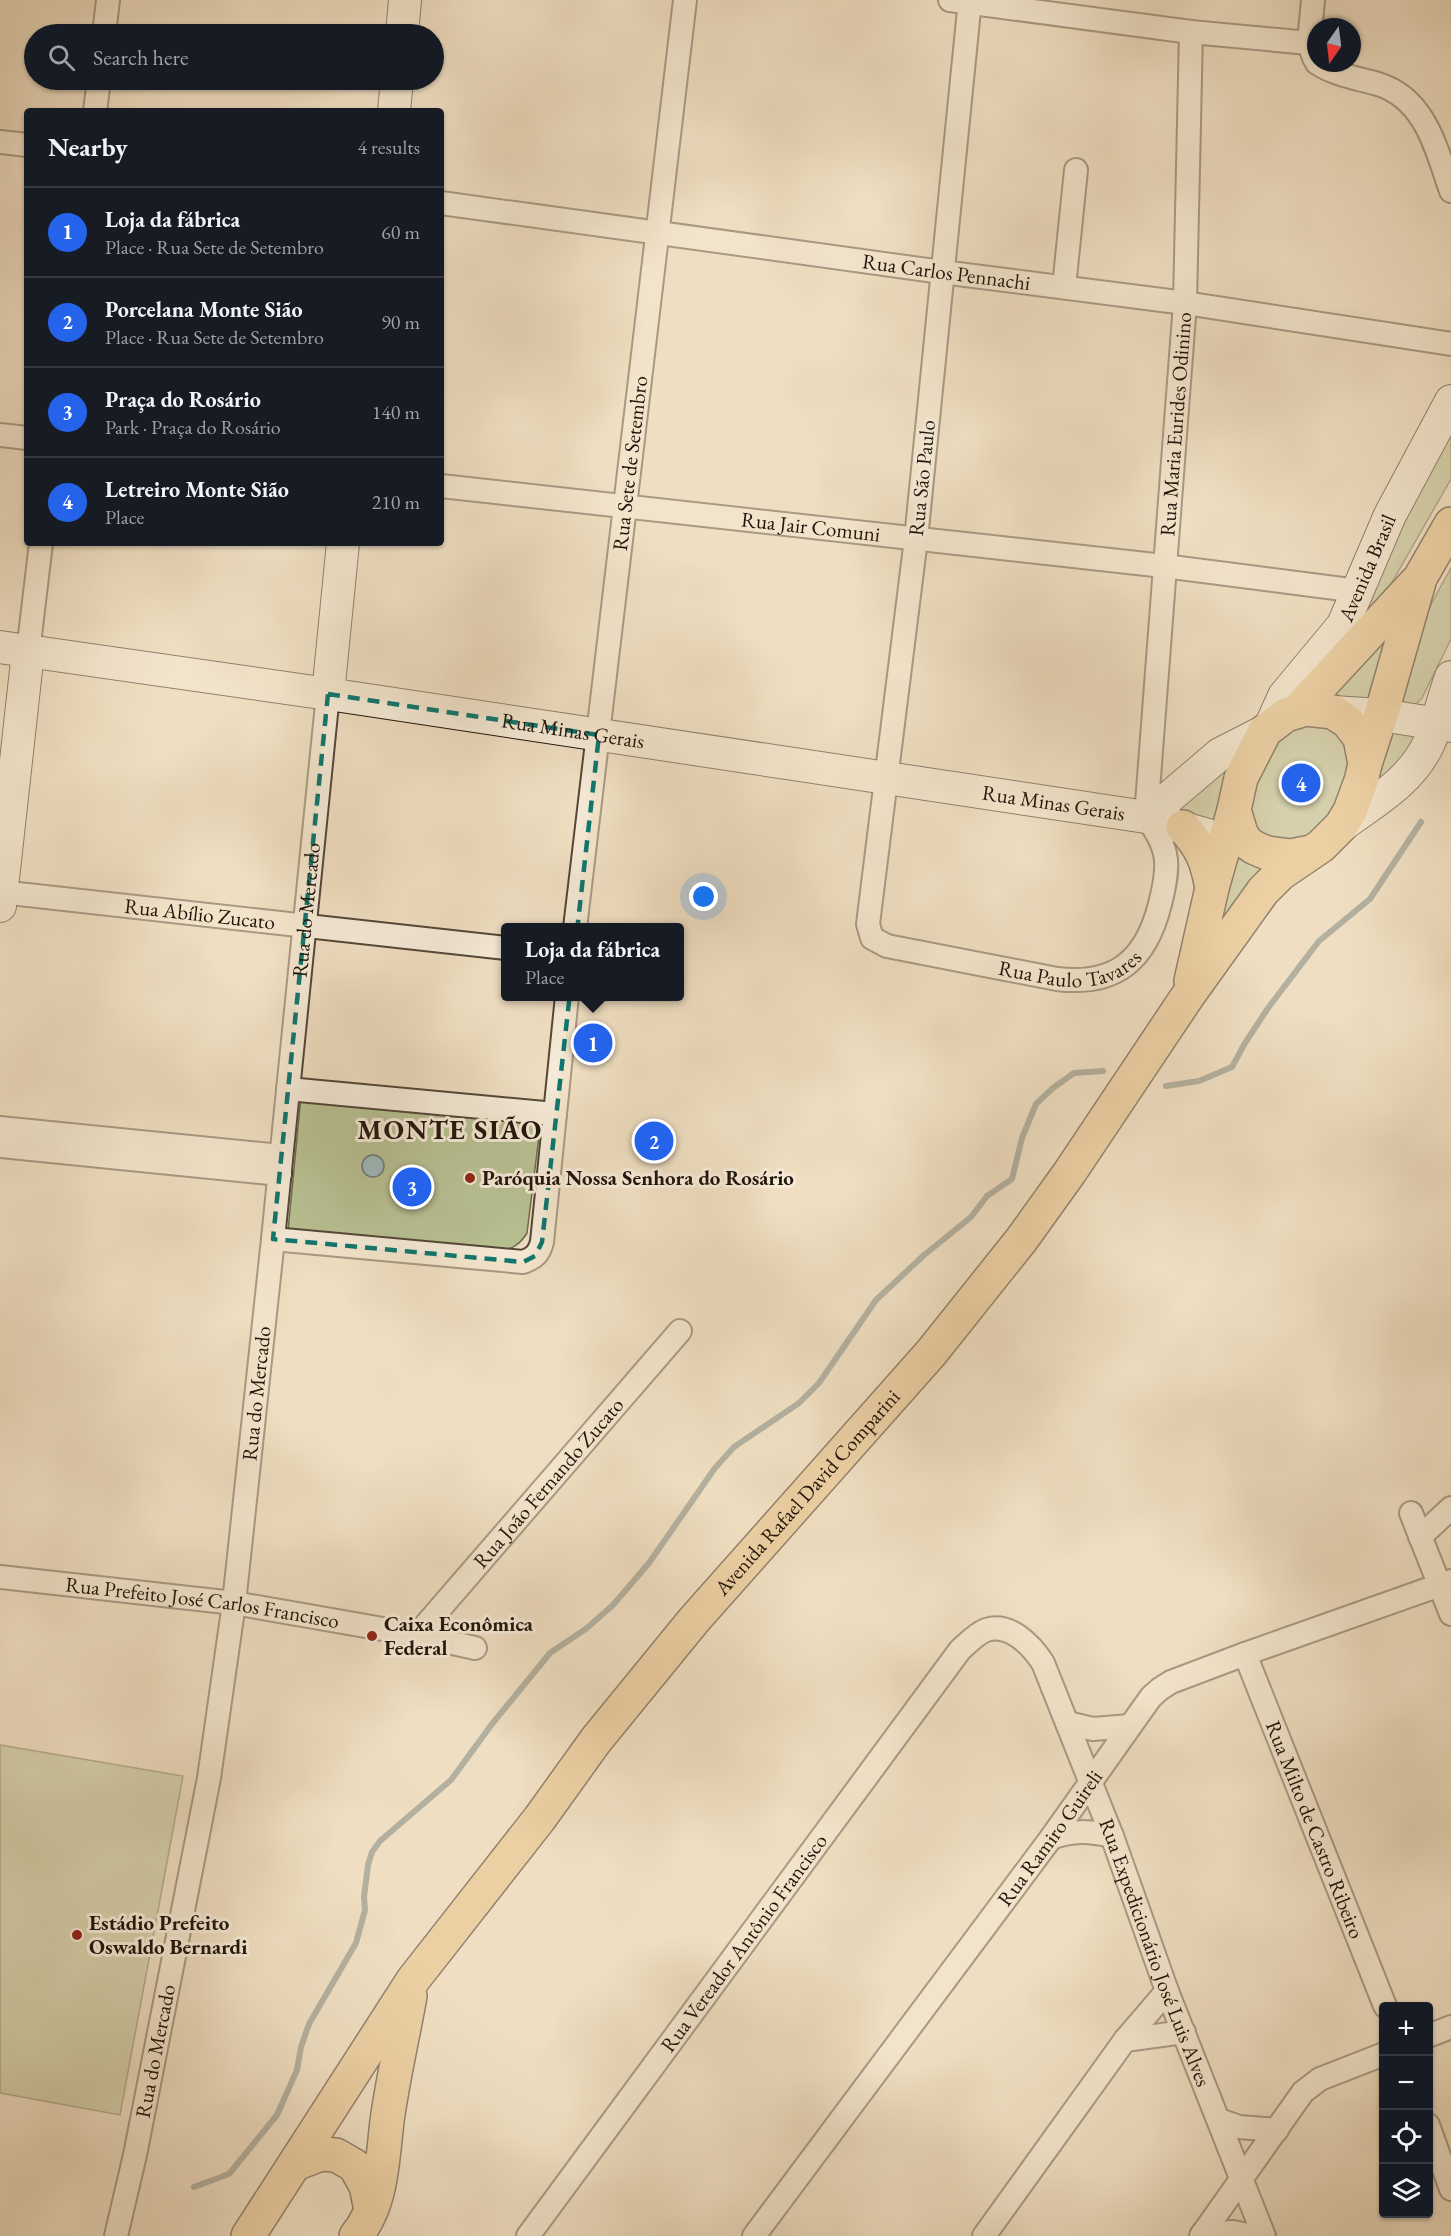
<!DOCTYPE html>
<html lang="en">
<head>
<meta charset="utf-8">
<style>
  :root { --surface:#171b24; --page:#242831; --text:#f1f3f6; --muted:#9ea1a6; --line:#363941; --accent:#2563eb }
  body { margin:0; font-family:"EB Garamond",serif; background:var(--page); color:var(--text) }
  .controls { position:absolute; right:18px; bottom:18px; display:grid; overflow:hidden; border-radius:6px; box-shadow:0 2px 4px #0004 }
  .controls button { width:54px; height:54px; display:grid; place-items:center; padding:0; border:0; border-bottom:2px solid var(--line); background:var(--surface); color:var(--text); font:30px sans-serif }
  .compass { position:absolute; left:1307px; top:18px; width:54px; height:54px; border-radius:50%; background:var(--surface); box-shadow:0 2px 4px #0004; rotate:194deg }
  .you { position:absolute; left:704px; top:897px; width:21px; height:21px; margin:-15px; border:4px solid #fff; border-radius:50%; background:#1a73e8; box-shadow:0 0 0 9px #1a73e833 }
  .badge { display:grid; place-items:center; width:39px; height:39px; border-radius:50%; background:var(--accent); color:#fff; font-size:20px; font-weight:700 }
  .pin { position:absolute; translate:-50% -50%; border:3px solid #fff; box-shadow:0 2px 6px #0006 }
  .popup { position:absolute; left:501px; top:923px; width:183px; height:78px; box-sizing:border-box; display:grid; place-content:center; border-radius:6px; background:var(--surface); filter:drop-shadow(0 2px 4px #0005); font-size:20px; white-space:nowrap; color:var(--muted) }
  .popup b { font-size:22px; color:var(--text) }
  .popup::after { content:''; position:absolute; left:50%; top:100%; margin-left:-12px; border:12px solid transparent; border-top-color:var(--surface) }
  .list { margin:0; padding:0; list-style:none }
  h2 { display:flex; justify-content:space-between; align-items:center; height:78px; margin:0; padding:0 24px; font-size:26px }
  h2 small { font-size:20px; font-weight:400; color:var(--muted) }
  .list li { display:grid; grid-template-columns:39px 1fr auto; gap:18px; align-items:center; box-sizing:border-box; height:90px; padding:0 24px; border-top:2px solid var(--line) }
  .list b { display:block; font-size:22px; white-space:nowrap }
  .list p { margin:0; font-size:20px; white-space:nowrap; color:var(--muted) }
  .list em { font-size:20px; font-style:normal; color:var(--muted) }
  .icon { flex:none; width:33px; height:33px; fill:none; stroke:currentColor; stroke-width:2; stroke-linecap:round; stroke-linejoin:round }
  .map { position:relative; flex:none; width:1451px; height:2236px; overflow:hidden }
  .search { position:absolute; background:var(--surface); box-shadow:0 2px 4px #0004; left:24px; top:24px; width:420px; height:66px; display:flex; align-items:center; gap:15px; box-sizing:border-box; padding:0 21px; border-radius:33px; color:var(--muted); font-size:22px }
  .panel { position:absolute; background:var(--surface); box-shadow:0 2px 4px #0004; left:24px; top:108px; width:420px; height:438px; border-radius:6px }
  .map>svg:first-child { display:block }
  .green { fill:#b8c193; stroke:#6c6a4f; stroke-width:1.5 }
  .water { fill:#9ebabd; stroke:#6c7876; stroke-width:1.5 }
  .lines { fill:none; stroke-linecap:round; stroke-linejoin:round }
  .stream { stroke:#6c7876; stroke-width:6 }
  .street-casing { stroke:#544638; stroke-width:26 }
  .secondary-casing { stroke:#20140b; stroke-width:34 }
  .primary-casing { stroke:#20140b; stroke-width:36 }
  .street { stroke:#f5ead7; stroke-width:22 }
  .secondary { stroke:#f5ead7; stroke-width:32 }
  .primary { stroke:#e8bf80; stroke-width:33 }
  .marked { fill:none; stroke:#0f766e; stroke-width:4.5; stroke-dasharray:12 8; stroke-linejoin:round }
  .poi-dot { fill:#8f2418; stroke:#f5ead7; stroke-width:2 }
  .labels { text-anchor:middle; stroke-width:6; stroke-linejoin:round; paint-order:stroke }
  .street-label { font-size:21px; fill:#20140b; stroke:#f5ead7 }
  .poi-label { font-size:21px; font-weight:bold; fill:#20140b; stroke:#f5ead7; text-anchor:start }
  .district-label { font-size:27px; font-weight:bold; letter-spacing:1.5px; fill:#20140b; stroke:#f5ead7 }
</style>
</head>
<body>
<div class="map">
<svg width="1451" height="2236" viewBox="0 0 1451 2236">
  <rect width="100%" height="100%" fill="#efdec1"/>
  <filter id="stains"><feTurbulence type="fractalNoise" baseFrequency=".00333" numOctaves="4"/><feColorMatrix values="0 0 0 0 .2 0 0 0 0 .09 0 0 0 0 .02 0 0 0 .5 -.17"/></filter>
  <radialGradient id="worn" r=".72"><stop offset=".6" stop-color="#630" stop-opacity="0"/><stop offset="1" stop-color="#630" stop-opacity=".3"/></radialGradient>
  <g class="green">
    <polygon points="1451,427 1451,479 1391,584 1350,638 1372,599 1387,554"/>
    <path d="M 1451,568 L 1451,639 L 1422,698 L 1414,706 L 1402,703 C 1397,664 1431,603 1451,568 Z"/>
    <polygon points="1405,608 1376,703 1327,696"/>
    <polygon points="1300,724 1328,724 1348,743 1352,773 1321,831 1287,844 1257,834 1249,807 1250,791 1271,745"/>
    <polygon points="1391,726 1419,731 1395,772 1369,796"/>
    <polygon points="1242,751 1218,829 1161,813"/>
    <polygon points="1232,857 1272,868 1214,944"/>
    <path d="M 301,1096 L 541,1120 L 527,1233 C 520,1245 512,1248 499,1253 L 288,1231 Z"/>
    <polygon points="0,1745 183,1776 120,2115 0,2093"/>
  </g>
  <circle class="water" cx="373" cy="1166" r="11"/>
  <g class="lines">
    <g class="stream">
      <polyline points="1166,1086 1199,1081 1232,1067 1245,1043 1268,1008 1319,941 1370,899 1421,822"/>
      <polyline points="194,2187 229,2174 277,2115 297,2070 301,2047 309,2024 356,1943 365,1910 364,1897 368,1865 372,1852 380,1841 451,1780 492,1724 550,1653 587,1628 613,1605 649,1563 715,1468 734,1447 799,1403 819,1383 876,1300 923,1256 971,1217 987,1196 1012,1179 1022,1138 1036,1104 1053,1088 1074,1073 1103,1071"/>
    </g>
    <defs>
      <g id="street">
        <polyline points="950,0 1191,32 1309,43"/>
        <path id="s1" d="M 970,0 L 916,539 L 868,924 L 872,938 L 887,946 L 1057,979 C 1116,986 1146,960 1160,904 C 1170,865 1170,849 1146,817 L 1185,303 L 1191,32"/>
        <polyline points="1313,0 1309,43 1314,58"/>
        <polyline points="104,34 108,0"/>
        <path d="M 1317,63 C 1335,75 1357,78 1378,84 C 1426,99 1436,149 1451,191"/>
        <polyline points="95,111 99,80"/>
        <polyline points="0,142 27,145"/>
        <path id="s2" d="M 441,203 L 942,272 L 1185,303 L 1451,344"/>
        <polyline points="1064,287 1076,170"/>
        <polyline points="0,435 27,438"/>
        <path id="s3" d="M 441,486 L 1164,566 L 1358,591"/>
        <polyline points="28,652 41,543"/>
        <path id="s4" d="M 0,892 L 506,948"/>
        <path id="s5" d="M 575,928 L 685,0"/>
        <polyline points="288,1089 555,1114"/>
        <polyline points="0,1128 281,1156"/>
        <polyline points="0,1146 280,1174"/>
        <path d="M 273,1239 L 523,1262 C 534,1258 539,1254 542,1242 L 567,996"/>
        <polyline points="1411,1513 1451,1614"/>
        <polyline points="1420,1537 1451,1508"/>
        <path id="s6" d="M 0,1577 L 234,1603 L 417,1635 L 475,1648"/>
        <path id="s7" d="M 417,1635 L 680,1331"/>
        <path id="s8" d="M 1245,1654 L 1385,2006"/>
        <polyline points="1067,1723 1093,1729 1130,1726"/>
        <path d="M 1051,1838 C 1073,1830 1089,1831 1112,1836"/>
        <polyline points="1428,2036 1451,2027"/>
        <polyline points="1125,2040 1184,2032"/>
        <polyline points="1219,2120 1239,2127 1277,2130"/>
        <polyline points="1428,2125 1451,2189"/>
        <polyline points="1202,2234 1233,2232 1252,2236"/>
        <path id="s9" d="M 116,2236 L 135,2155 L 209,1778 L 234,1603 L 273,1239 L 328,694"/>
        <path id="s10" d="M 528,2236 L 960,1650 C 968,1643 976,1634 986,1630 C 1010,1622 1032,1646 1043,1663 L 1112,1836 L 1167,1991 L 1264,2236"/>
        <path id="s11" d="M 754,2236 L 1051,1838 L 1151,1697 L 1160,1689 L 1171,1682 L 1245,1654 L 1451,1581"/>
        <polyline points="984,2236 1125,2040 1167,1991"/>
        <polyline points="1201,2236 1303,2092 1320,2079 1384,2054"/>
      </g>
      <g id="secondary">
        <polyline points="402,34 405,0"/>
        <polyline points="394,111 397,80"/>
        <path id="s12" d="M 0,647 L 328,694 L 1146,817 L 1208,835"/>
        <polyline points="328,694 343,543"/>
        <polyline points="1333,712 1381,715 1451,726"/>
        <path id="s13" d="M 1271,725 L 1284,696 L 1343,625 L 1390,515 L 1451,401"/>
        <polyline points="1146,817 1220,754 1265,731"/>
        <path d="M 1341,826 C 1374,802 1411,782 1429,743 C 1438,722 1443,699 1451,677"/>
        <polyline points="0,906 28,652"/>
      </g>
      <g id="primary">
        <polyline points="1298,710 1420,578 1451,524"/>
        <polyline points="1365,764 1381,715 1419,582"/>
        <path d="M 1183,827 C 1202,848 1207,861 1212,888"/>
        <polyline points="1191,981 1212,888 1234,810"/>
        <polyline points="295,2164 321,2154 336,2155 355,2166 366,2186 371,2210"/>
        <path id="s14" d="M 248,2236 L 413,1980 L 540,1818 L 596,1740 L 694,1620 L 931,1353 L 1022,1239 L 1070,1172 L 1187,997 L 1263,891 L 1280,874 L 1321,846 L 1341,826 L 1350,811 L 1361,781 L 1365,764 L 1360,738 L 1348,722 L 1333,712 L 1306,709 L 1286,715 L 1265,731 L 1241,778 L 1234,810 L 1241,833 L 1246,842 L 1255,848 L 1267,853 L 1291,856 L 1311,852"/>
        <path d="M 356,2236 C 384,2202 382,2155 388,2114 C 394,2074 403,2035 410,1996"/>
      </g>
    </defs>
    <use href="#street" class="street-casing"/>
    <use href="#secondary" class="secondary-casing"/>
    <use href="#primary" class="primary-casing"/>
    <use href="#street" class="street"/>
    <use href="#secondary" class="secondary"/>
    <use href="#primary" class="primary"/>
  </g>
  <path d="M0 0H1451V2236H0ZM 328,694 L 599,735 L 542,1242 L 535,1256 L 523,1262 L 273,1239 Z" fill="#efdec1" fill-opacity=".55" fill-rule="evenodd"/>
  <path class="marked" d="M 328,694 L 599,735 L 542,1242 L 535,1256 L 523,1262 L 273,1239 Z"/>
  <g class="poi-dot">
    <circle cx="470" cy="1178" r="6"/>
    <circle cx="372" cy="1636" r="6"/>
    <circle cx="77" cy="1935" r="6"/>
  </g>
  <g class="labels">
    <g class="street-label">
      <text dy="7" stroke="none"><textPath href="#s2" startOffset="510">Rua Carlos Pennachi</textPath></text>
      <text dy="7" stroke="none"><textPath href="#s1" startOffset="1764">Rua Maria Eurides Odinino</textPath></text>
      <text dy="7" stroke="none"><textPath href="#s5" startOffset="468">Rua Sete de Setembro</textPath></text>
      <text transform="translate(922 478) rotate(-84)" y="7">Rua São Paulo</text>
      <text dy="7" stroke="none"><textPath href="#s3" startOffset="372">Rua Jair Comuni</textPath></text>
      <text dy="7" stroke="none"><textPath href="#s13" startOffset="186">Avenida Brasil</textPath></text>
      <text dy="7" stroke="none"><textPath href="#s12" startOffset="579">Rua Minas Gerais</textPath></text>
      <text dy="7" stroke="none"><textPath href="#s12" startOffset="1065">Rua Minas Gerais</textPath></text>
      <text dy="7" stroke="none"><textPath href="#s9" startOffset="1341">Rua do Mercado</textPath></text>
      <text dy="7" stroke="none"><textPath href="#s4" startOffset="201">Rua Abílio Zucato</textPath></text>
      <text dy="7" stroke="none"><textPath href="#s1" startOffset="1149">Rua Paulo Tavares</textPath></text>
      <text dy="7" stroke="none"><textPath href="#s9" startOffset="855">Rua do Mercado</textPath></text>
      <text dy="7" stroke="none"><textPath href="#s7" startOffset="201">Rua João Fernando Zucato</textPath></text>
      <text dy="7" stroke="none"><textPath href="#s14" startOffset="932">Avenida Rafael David Comparini</textPath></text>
      <text dy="7" stroke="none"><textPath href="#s6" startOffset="204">Rua Prefeito José Carlos Francisco</textPath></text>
      <text dy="7" stroke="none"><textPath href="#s8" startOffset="189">Rua Milto de Castro Ribeiro</textPath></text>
      <text dy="7" stroke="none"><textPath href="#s11" startOffset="496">Rua Ramiro Guireli</textPath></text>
      <text dy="7" stroke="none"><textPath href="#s10" startOffset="364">Rua Vereador Antônio Francisco</textPath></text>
      <text dy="7" stroke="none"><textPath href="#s10" startOffset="1142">Rua Expedicionário José Luis Alves</textPath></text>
      <text dy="7" stroke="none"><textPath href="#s9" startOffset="189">Rua do Mercado</textPath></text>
    </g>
    <g class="poi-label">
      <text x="482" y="1185">Paróquia Nossa Senhora do Rosário</text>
      <text x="384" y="1631">Caixa Econômica<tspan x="384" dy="24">Federal</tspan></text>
      <text x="89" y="1930">Estádio Prefeito<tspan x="89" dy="24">Oswaldo Bernardi</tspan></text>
    </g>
    <g class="district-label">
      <text x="450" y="1139">MONTE SIÃO</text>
    </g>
  </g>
  <rect width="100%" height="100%" filter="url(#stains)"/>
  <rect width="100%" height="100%" fill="url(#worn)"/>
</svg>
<div class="controls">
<button>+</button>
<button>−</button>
<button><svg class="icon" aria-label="locate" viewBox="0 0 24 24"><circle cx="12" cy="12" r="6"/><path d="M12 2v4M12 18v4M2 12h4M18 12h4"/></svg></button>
<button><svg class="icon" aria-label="layers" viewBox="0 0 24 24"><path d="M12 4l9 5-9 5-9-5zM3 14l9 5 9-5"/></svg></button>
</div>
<svg class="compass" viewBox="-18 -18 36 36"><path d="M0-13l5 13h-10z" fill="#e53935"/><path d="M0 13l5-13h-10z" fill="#9ea1a6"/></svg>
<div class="you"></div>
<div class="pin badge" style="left:593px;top:1043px">1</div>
<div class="popup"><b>Loja da fábrica</b>Place</div>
<div class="pin badge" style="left:654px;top:1141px">2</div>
<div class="pin badge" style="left:412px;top:1187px">3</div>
<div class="pin badge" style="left:1301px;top:783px">4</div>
<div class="search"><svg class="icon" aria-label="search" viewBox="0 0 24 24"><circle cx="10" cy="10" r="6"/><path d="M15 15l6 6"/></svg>Search here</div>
<section class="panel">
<h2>Nearby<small>4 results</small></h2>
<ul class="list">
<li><span class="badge">1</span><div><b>Loja da fábrica</b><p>Place · Rua Sete de Setembro</p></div><em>60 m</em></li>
<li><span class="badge">2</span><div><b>Porcelana Monte Sião</b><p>Place · Rua Sete de Setembro</p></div><em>90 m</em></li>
<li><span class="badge">3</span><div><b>Praça do Rosário</b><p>Park · Praça do Rosário</p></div><em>140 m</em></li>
<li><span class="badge">4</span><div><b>Letreiro Monte Sião</b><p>Place</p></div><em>210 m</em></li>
</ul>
</section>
</div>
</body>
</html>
